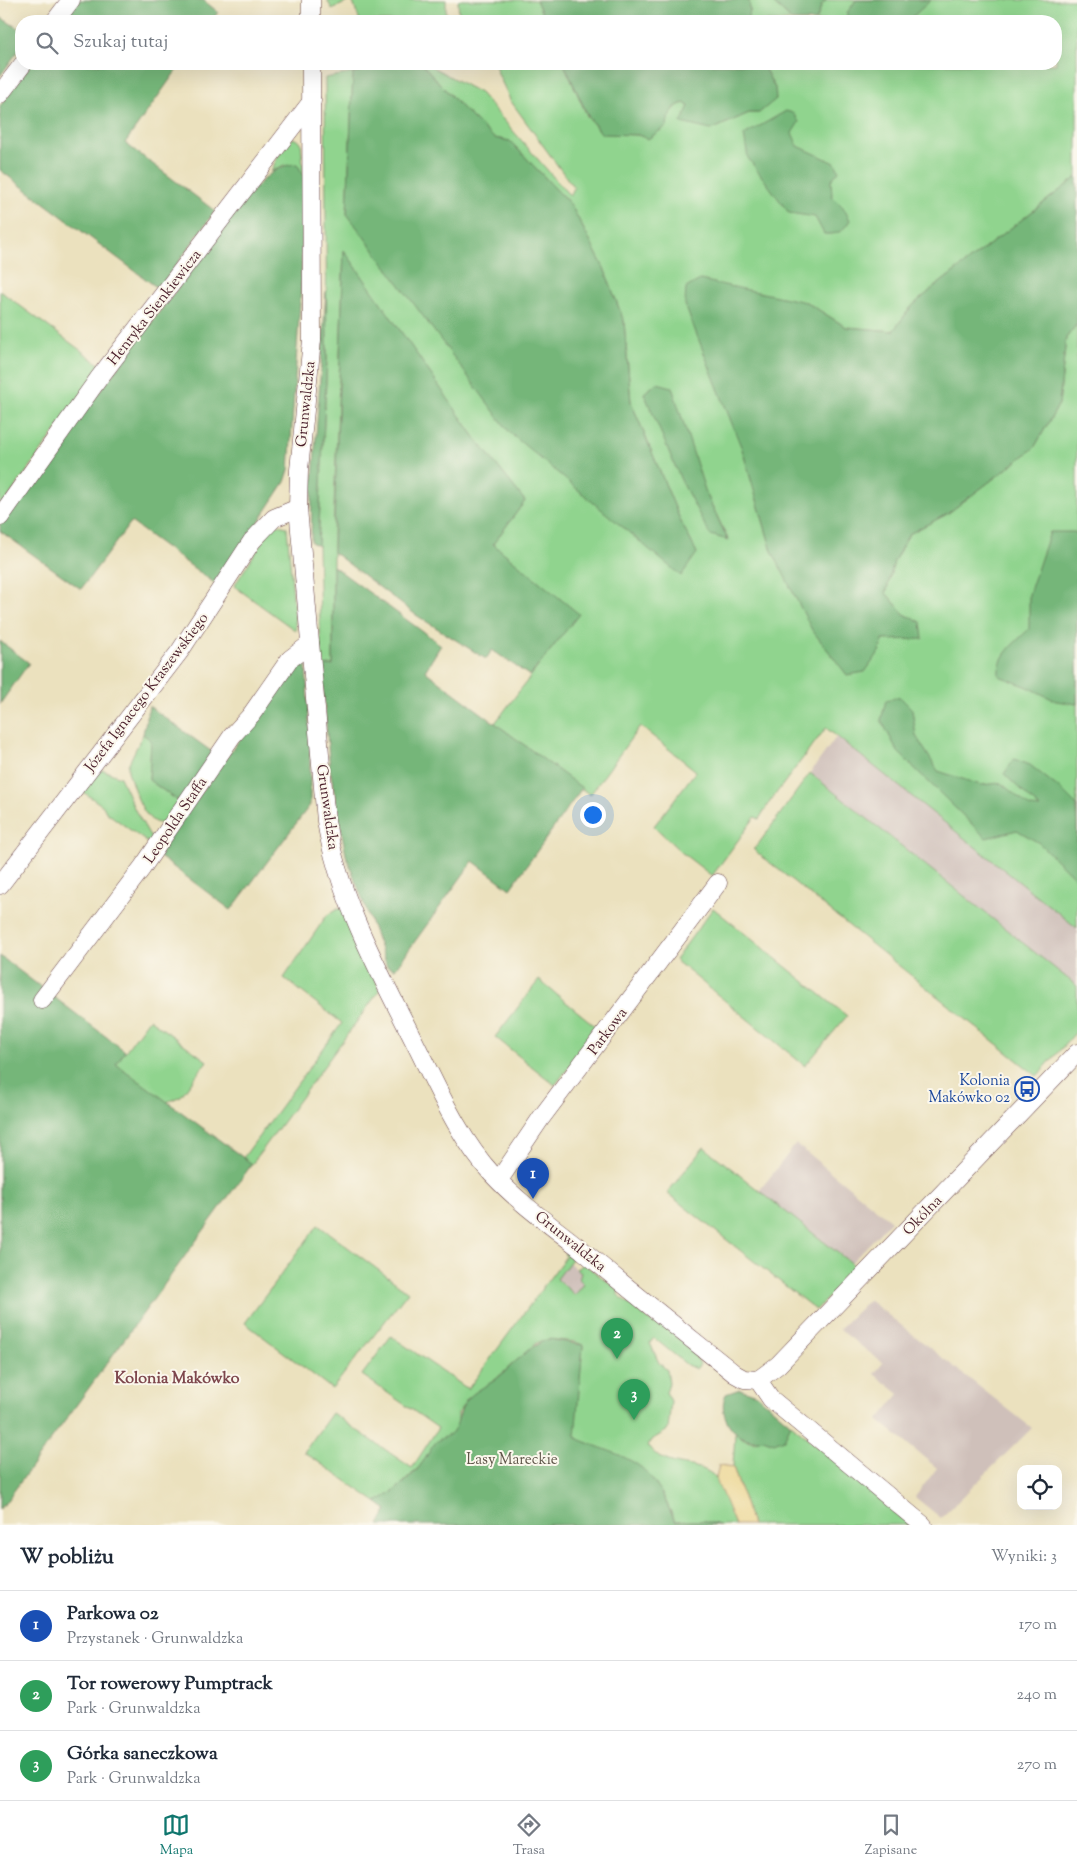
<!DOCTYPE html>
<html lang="pl">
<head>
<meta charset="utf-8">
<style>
  :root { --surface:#fff; --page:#f2f2f3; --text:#1f2937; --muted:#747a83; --line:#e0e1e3; --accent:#0f766e }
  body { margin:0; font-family:"Sorts Mill Goudy",serif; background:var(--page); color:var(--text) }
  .controls { position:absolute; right:15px; bottom:15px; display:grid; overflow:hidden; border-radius:10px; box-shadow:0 5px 20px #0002 }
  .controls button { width:45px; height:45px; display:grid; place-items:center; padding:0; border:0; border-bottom:1px solid var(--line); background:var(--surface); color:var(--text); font:25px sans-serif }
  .you { position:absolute; left:592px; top:814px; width:18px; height:18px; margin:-12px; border:4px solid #fff; border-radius:50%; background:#1a73e8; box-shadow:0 0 0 8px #1a73e833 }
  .badge { display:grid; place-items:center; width:32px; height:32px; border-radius:50%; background:var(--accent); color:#fff; font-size:16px; font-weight:700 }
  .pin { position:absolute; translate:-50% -41px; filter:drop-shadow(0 1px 2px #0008) }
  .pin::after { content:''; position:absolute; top:26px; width:18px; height:15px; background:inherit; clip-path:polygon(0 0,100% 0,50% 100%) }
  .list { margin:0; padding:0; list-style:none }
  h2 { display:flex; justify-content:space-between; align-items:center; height:65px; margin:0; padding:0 20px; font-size:21px }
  h2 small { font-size:16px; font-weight:400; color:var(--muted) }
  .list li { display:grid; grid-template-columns:32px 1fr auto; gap:15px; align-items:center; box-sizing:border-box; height:70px; padding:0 20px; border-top:1px solid var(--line) }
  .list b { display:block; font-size:19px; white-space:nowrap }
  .list p { margin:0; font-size:16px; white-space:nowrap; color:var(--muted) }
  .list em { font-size:16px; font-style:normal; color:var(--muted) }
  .icon { flex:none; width:28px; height:28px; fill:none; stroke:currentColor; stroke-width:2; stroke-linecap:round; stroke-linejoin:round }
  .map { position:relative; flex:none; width:1077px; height:1525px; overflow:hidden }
  .search { position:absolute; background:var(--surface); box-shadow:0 5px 20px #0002; left:15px; right:15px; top:15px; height:55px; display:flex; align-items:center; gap:12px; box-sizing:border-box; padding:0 18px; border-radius:20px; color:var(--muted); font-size:19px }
  .sheet { height:275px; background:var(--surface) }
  nav { display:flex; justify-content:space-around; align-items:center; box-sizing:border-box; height:70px; border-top:1px solid var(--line); background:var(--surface); font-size:14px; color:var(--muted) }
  nav a { display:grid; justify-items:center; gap:2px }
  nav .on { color:var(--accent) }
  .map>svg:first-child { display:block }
  .industrial { fill:#cfc0ba }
  .green { fill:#90d48e; stroke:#6d7a5c; fill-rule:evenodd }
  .forest { fill:#74b679; stroke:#5f6a52 }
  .sand { fill:#eeda9e; stroke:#9c7c64 }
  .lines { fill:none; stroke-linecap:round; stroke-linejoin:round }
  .street-casing { stroke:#623c41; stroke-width:19 }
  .street { stroke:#fff; stroke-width:18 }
  .labels { text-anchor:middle; stroke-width:4; stroke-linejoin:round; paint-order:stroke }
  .street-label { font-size:15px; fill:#4a1f2b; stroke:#fbf7ec }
  .transit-label { font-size:15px; fill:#164399; stroke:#fbf7ec; text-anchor:end }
  .park-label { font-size:15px; fill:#5f5549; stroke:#fbf7ec }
  .neighbourhood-label { font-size:16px; font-weight:bold; fill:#7d464c; stroke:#fbf7ec }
</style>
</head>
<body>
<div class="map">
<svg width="1077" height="1525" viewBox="0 0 1077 1525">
  <rect width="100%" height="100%" fill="#fbf7ec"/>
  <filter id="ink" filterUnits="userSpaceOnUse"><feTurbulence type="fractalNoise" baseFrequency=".02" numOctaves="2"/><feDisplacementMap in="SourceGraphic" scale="10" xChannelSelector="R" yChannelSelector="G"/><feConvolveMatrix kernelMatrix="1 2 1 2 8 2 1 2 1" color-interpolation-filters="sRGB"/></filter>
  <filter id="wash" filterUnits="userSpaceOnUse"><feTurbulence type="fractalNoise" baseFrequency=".0096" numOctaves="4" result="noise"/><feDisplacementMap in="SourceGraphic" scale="20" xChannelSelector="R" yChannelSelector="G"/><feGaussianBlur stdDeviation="1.12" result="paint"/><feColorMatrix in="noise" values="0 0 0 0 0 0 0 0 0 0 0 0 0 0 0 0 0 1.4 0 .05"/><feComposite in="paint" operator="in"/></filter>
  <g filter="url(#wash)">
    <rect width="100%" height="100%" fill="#ebe1be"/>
    <g class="industrial">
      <polygon points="837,736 1077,928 1077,986 810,773"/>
      <polygon points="796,1144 891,1221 851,1263 759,1191"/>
      <polygon points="567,1261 590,1281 576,1298 552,1278"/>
      <polygon points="869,1300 1032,1428 941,1518 915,1497 937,1468 878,1420 899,1394 874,1374 883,1363 839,1329"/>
    </g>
    <g class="green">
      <polygon points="327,0 446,0 446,21 360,21 352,0 332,9"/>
      <polygon points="458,0 536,0 544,18 552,21 459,21"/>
      <polygon points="749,0 770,0 793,21 746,21 750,11"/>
      <path d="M 827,0 L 1077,0 L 1077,177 L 932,289 L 912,306 L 893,331 L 846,327 L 806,302 L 742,449 L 772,551 L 880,651 L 882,640 L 921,622 L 904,614 L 886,593 L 894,561 L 909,534 L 947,514 L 1034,448 L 1059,404 L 1066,338 L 1077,324 L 1077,928 L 826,728 L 771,800 L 759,819 L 755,817 L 712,876 L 681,852 L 654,826 L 696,771 L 640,726 L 590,795 L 495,723 L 578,614 L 493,544 L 525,501 L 476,439 L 344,251 L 333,533 L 333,665 L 321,666 L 318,546 L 327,359 L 325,78 L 353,73 L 347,214 L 697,553 L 681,522 L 631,402 L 624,322 L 604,268 L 571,205 L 510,141 L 494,138 L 463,109 L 422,64 L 427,64 L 480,93 L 570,196 L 574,188 L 510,100 C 505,87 498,77 495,64 L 564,64 L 588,118 L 602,133 L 638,135 L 648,139 L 678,105 L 685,103 L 711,130 L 749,113 L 759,113 L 775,88 L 762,64 L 1056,64 L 1056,21 L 816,21 L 822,4 ZM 644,394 L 706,493 L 728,539 Z"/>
      <polygon points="293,138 301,142 304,176 284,165 271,172 278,156"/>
      <polygon points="0,291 102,366 0,509"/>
      <polygon points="274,524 287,527 296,631 234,586"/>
      <path d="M 143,734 L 151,740 L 149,780 L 181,803 C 176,809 171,817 166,821 C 146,834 132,783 128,771 L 128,765 Z"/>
      <polygon points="103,770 120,777 135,810 153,841 152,846 106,812 103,806 82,791 96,772"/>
      <polygon points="810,773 1077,986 1077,1031 1037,1076 754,850"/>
      <polygon points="713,908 847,1016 805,1066 675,960"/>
      <polygon points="338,909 345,909 380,990 252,1164 243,1158 342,1023 284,978 327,915"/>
      <polygon points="539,980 599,1029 555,1085 495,1037"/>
      <polygon points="149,1019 207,1061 181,1096 167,1102 116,1064"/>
      <polygon points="704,1147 857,1268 816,1310 667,1193"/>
      <polygon points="318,1225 408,1292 332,1389 245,1323"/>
      <path d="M 570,1250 L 572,1259 L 557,1279 L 575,1295 L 584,1284 L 579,1279 L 581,1273 L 576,1269 L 584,1264 L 620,1291 L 617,1294 L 654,1324 L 657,1321 L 694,1350 L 700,1365 L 696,1369 L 687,1365 L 654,1338 L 650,1343 L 659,1363 L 667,1370 L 669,1383 L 666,1392 L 671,1401 L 668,1430 L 653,1439 L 648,1446 C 667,1472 700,1459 716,1478 C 725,1490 729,1511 735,1525 L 719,1525 L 705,1521 L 675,1521 L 663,1495 L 642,1469 L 574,1437 L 583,1345 L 575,1342 L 549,1339 L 536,1343 L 496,1379 L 467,1399 L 458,1413 L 458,1423 L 453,1431 L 446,1438 L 436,1442 L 422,1464 L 401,1485 L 388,1497 L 376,1502 L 304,1452 L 332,1413 L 412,1468 L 438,1428 L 362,1375 L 391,1336 L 468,1389 L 566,1256 L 564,1254 Z"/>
      <polygon points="791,1424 911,1525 752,1525 733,1467 735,1433 744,1439 754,1442"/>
    </g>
    <g class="forest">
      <polygon points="78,0 203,0 218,12 212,21 62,21"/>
      <polygon points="536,0 749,0 750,11 746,21 552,21 544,18"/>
      <polygon points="770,0 827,0 822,4 816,21 793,21"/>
      <polygon points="856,0 931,0 908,21 847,21 847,13"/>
      <polygon points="0,17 21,30 21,47 0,76"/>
      <polygon points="31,64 181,64 125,143 215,211 159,289 0,170 0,106"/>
      <polygon points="390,64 422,64 463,109 494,138 510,141 571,205 604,268 624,322 631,402 681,522 697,553 681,576 510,433 347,214 353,73"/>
      <path d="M 564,64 L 762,64 L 775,88 L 776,99 L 759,113 L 749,113 L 711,130 L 681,123 L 689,106 L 684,103 C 673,106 668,114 667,126 L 648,139 L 638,135 L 602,134 L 589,118 Z"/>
      <path d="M 786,111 L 793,113 L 799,122 L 792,133 L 798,146 L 835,163 L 839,171 L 831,180 L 832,196 L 843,207 L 850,220 C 843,232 837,235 824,234 L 815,217 L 789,213 L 748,158 L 744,135 Z"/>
      <path d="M 297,164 L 304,176 L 301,287 L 289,470 L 285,482 L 217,585 L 131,522 L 81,589 L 0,531 L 0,524 L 233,214 C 251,194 268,165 297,164 Z"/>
      <polygon points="1077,177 1077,324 1066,338 1059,404 1034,448 947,514 909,534 894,561 886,593 904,614 921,622 923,639 883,640 880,651 865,672 847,675 812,630 772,551 742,449 685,305 686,288 700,280 806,302 846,327 893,331 912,306 932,289"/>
      <polygon points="344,250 476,439 525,501 493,544 579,614 530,676 492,650 486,659 416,615 333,552"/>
      <polygon points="326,292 327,359 318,546 311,542 312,493"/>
      <polygon points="657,383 672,387 706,493 728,540 710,535 681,480 644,393"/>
      <path d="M 1050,532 L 1075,532 L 1077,535 L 1077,704 L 1056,701 L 1028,687 L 999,676 C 997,655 1015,643 1029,629 L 1029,594 Z"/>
      <polygon points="333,566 441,645 425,671 582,788 510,889 473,861 395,969 387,966 346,855 330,769 321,666 333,665"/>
      <polygon points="0,641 29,663 0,704"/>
      <polygon points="300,661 306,665 310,740 310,805 231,910 156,854 291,669"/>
      <polygon points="900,697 912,709 916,736 938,771 981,785 1001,783 1030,807 1040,808 1004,774 1014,759 1030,765 1059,788 1077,806 1077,880 1039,843 1017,830 986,838 898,752 881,720 886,700"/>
      <polygon points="149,706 215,754 181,803 149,780 151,740 143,734"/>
      <polygon points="0,956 125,1051 116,1064 252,1164 0,1510"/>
      <path d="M 549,1339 L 583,1345 L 575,1437 C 596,1448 623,1453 642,1468 C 658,1482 666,1503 675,1521 L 705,1521 L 719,1525 L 379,1525 L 387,1510 L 376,1502 C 390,1496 414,1476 422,1463 C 427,1457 430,1449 435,1443 C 440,1437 448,1438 453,1431 C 460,1422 458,1410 467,1400 C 473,1392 486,1386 495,1380 C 513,1366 527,1346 549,1339 Z"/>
      <path d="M 740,1389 L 757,1395 L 791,1424 L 784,1439 L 774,1443 L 763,1439 C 739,1447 715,1416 726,1394 Z"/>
    </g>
    <polygon class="sand" points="719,1465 733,1467 752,1525 735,1525 716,1479"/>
  </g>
  <g filter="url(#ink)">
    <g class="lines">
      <defs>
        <g id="street">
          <polyline points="311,0 311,21"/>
          <polyline points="55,21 71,0"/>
          <path d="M 311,64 L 312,340 L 299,470 L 298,508 L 326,821 C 339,900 380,973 416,1045 C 438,1089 459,1138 492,1174 C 519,1203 552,1226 582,1250 C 632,1292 684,1333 735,1374 L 744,1379 L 758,1380 L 778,1365 L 1077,1053"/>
          <polyline points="0,94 23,64"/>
          <polyline points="0,517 99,378 312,101"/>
          <polyline points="0,885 180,651 252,541 274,518 298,508"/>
          <polyline points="42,1000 142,868 232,736 251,715 290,659 310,644"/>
          <polyline points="499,1180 541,1118 718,883"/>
          <polyline points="758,1380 771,1399 923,1525"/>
        </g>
      </defs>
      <use href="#street" class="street-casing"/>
      <use href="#street" class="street"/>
    </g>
  </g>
  <defs>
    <symbol id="bus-ring" viewBox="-11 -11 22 22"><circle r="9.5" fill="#fbf7ec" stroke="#1a4fb4" stroke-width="1.5"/><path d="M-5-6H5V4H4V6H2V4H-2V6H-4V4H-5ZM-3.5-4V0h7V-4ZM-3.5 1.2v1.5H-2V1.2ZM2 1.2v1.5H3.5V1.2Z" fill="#1a4fb4"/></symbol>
  </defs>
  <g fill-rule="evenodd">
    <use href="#bus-ring" x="1013" y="1075" width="28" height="28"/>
  </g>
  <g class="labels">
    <g class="street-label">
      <text transform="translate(154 307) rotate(-52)" y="5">Henryka Sienkiewicza</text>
      <text transform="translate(305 404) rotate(-84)" y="5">Grunwaldzka</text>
      <text transform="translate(146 692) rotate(-53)" y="5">Józefa Ignacego Kraszewskiego</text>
      <text transform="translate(328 807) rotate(82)" y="5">Grunwaldzka</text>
      <text transform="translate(175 820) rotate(-56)" y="5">Leopolda Staffa</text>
      <text transform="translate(607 1031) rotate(-53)" y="5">Parkowa</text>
      <text transform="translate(922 1215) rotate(-46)" y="5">Okólna</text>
      <text transform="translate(571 1241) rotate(39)" y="5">Grunwaldzka</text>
    </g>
    <g class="transit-label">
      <text x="1010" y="1085">Kolonia<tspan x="1010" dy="17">Makówko 02</tspan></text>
    </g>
    <g class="park-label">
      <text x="512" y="1464">Lasy Mareckie</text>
    </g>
    <g class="neighbourhood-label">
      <text x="177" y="1383">Kolonia Makówko</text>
    </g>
  </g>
</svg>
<div class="controls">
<button><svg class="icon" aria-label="locate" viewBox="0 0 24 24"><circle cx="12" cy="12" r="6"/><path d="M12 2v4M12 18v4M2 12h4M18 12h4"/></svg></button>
</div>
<div class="you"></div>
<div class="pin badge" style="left:533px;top:1199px;background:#1a4fb4">1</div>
<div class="pin badge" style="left:617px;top:1359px;background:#2e9e5b">2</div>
<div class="pin badge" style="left:634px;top:1420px;background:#2e9e5b">3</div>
<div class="search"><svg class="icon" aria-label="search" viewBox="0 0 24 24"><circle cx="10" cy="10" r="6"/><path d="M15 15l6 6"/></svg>Szukaj tutaj</div>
</div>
<section class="sheet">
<h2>W pobliżu<small>Wyniki: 3</small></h2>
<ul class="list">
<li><span class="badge" style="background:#1a4fb4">1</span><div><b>Parkowa 02</b><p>Przystanek · Grunwaldzka</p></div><em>170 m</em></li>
<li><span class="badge" style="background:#2e9e5b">2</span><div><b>Tor rowerowy Pumptrack</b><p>Park · Grunwaldzka</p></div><em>240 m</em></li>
<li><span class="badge" style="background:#2e9e5b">3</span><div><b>Górka saneczkowa</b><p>Park · Grunwaldzka</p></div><em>270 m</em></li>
</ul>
</section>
<nav>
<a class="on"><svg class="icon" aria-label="map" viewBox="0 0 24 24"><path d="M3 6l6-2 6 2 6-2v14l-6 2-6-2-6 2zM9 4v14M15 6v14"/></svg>Mapa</a>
<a><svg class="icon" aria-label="directions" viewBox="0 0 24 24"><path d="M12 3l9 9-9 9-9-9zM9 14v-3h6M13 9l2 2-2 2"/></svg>Trasa</a>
<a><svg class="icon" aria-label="saved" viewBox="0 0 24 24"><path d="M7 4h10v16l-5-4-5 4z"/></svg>Zapisane</a>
</nav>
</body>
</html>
